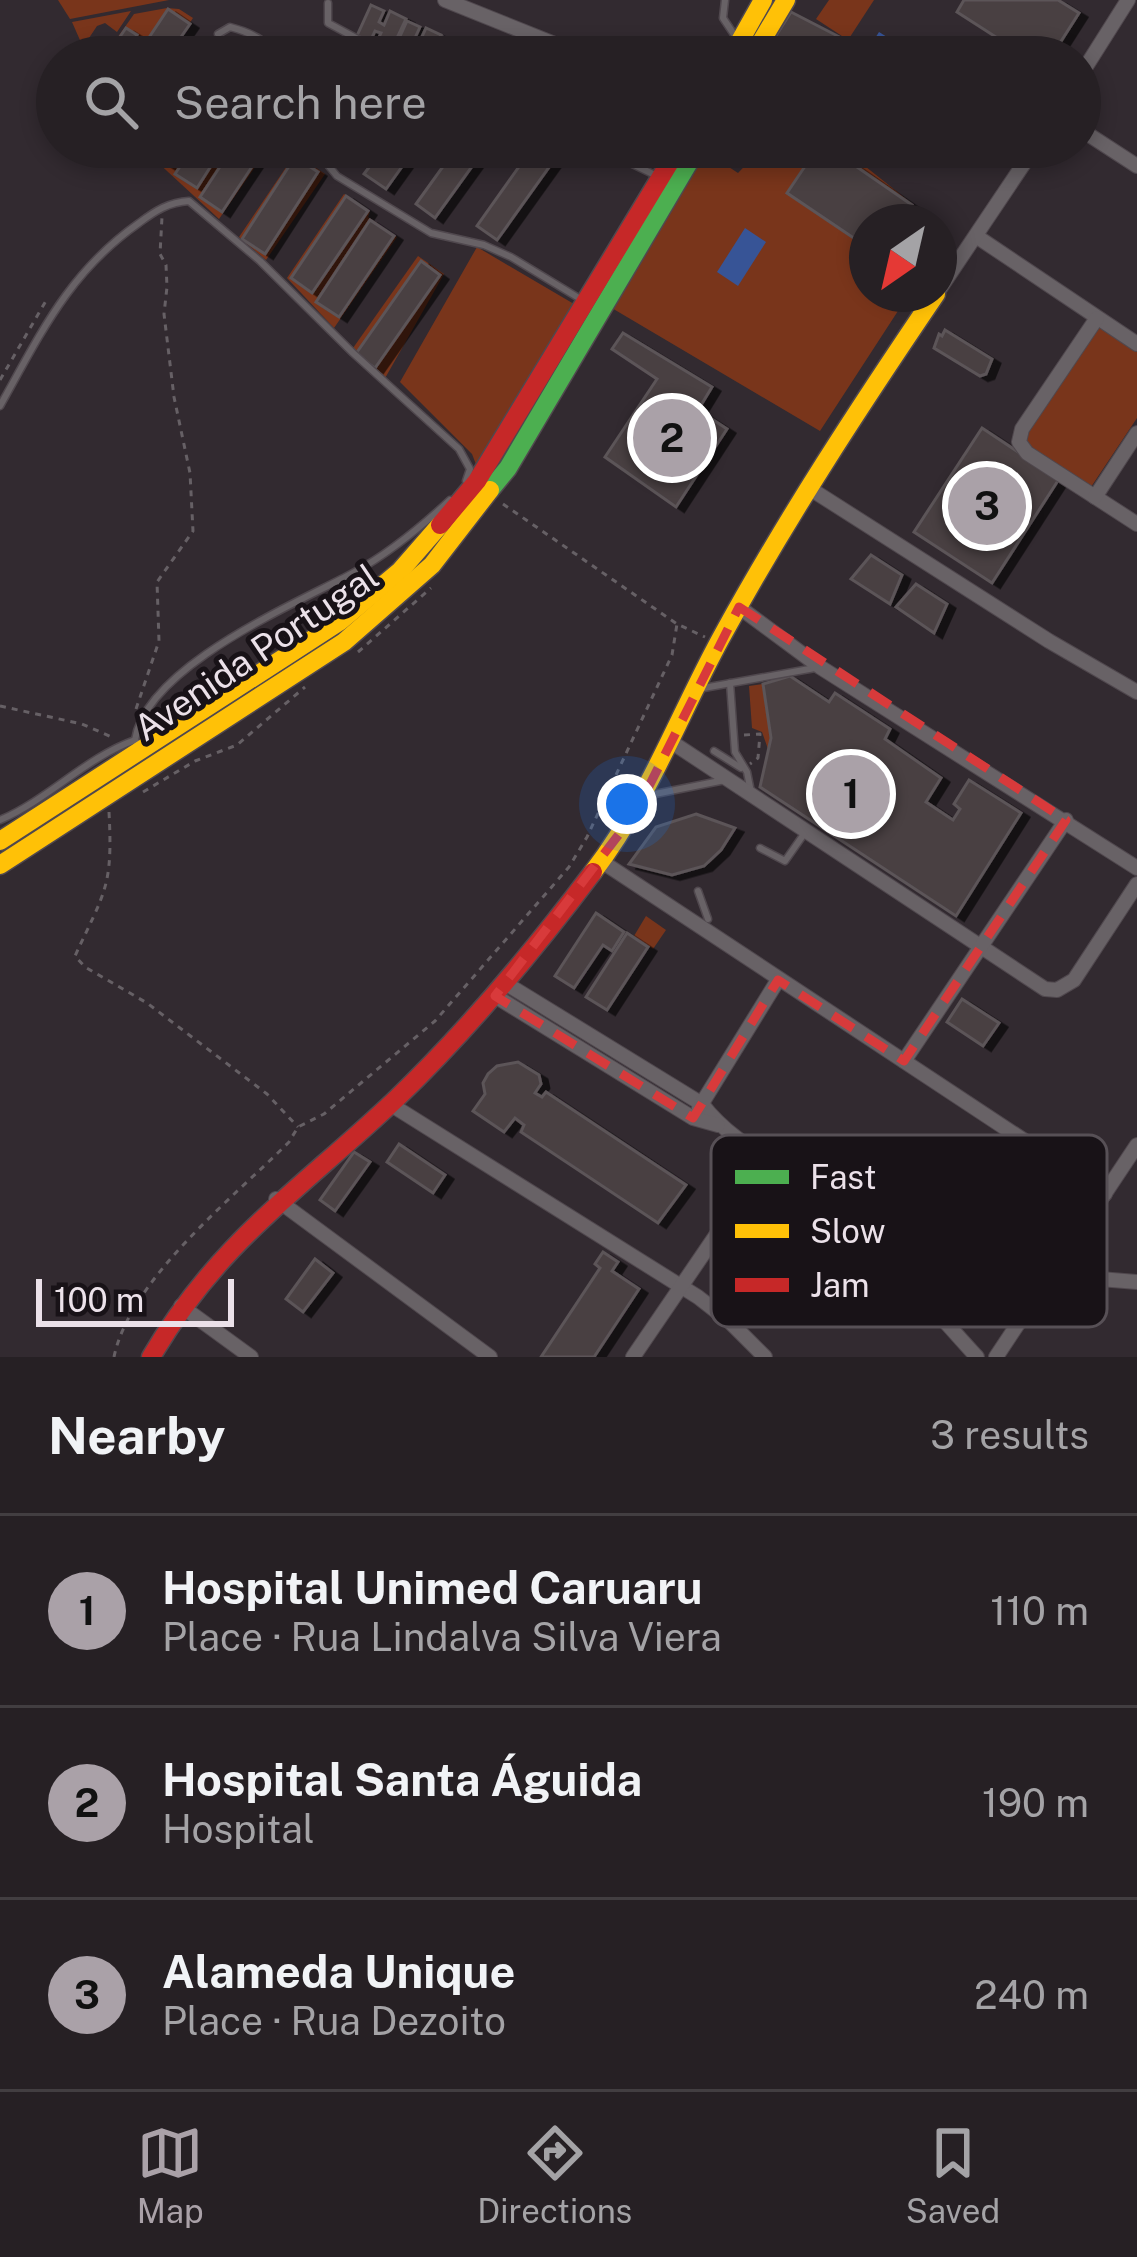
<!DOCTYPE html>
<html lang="en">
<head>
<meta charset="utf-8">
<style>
  :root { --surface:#262024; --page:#2e282c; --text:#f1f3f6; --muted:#a4a3a6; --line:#423e41; --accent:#aaa1a8 }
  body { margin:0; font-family:"Public Sans",sans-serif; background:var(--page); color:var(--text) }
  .compass { position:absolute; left:849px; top:204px; width:108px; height:108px; border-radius:50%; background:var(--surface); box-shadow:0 6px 18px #0003; rotate:214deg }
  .scale { position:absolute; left:36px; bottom:30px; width:198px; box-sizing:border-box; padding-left:12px; border:6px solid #ebe1e9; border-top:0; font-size:33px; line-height:42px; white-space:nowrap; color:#ebe1e9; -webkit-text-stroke:9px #181217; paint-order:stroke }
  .you { position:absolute; left:627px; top:804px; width:42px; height:42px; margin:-30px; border:9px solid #fff; border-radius:50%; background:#1a73e8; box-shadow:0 0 0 18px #1a73e833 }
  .badge { display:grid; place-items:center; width:78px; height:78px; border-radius:50%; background:var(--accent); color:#111; font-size:39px; font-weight:700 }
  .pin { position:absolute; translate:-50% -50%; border:6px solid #fff; box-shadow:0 3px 12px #0006 }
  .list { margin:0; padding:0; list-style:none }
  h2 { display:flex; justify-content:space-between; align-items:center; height:156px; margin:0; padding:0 48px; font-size:51px }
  h2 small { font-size:39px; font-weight:400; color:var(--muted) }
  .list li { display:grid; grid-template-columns:78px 1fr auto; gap:36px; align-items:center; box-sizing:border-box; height:192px; padding:0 48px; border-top:3px solid var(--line) }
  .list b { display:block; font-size:45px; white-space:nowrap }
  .list p { margin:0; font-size:39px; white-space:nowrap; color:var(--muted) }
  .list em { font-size:39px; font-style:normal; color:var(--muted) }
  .icon { flex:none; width:66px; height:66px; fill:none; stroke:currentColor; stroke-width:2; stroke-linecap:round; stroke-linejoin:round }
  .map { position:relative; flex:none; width:1137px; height:1357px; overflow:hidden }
  .search { position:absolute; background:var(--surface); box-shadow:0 6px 18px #0003; left:36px; right:36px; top:36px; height:132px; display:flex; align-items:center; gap:30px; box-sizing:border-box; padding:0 42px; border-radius:66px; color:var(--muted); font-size:45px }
  .sheet { height:732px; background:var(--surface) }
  nav { display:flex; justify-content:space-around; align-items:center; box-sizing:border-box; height:168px; border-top:3px solid var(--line); background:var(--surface); font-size:33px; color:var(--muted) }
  nav a { display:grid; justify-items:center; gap:6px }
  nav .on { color:var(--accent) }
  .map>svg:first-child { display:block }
  .green { fill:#79351b }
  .water { fill:#375496 }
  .building { fill:#484043; stroke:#5c5458; stroke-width:3; filter:url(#shadow) }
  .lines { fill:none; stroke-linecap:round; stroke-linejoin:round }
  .lane-casing { stroke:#50484e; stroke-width:9 }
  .street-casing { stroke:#50484e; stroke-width:16 }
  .fast-casing { stroke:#50484e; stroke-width:21 }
  .slow-casing { stroke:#50484e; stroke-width:21 }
  .jam-casing { stroke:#50484e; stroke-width:21 }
  .path { stroke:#666065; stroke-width:3; stroke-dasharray:6 6; stroke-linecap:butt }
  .lane { stroke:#686266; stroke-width:6 }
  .street { stroke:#686266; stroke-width:14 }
  .fast { stroke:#4caf50; stroke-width:18 }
  .slow { stroke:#ffc107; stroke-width:18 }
  .jam { stroke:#c62828; stroke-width:18 }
  .marked { fill:none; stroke:#d83a3b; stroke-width:9; stroke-dasharray:24 15; stroke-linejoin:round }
  .labels { text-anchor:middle; stroke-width:10; stroke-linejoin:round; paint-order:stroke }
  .street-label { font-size:36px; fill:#ebe1e9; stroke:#181217 }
  .key { fill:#181217; stroke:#575056; stroke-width:3 }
  .key-label { font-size:33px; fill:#ebe1e9 }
</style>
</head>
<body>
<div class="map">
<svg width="1137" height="1357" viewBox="0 0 1137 1357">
  <defs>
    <filter id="shadow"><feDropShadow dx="8" dy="4.5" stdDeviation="0" flood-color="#0009"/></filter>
  </defs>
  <rect width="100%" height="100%" fill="#322a30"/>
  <g class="green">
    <polygon points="58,0 169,0 70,19"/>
    <polygon points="829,0 874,0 848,40 816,19"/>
    <polygon points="167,8 179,9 193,18 167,57 104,57 134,14"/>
    <polygon points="131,11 117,32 105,23 97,26 83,47 72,22"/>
    <polygon points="141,147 269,147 219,219"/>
    <polygon points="763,147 841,147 935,222 867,222 867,294 909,294 820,431 605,304 700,148 738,173"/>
    <polygon points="295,154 325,174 266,260 239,237"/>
    <polygon points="344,194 370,212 368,217 397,237 334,328 287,278"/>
    <polygon points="477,247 574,304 477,467 472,454 400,382"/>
    <polygon points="418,256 444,274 384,380 353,348"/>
    <polygon points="1098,325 1137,350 1137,418 1089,490 1020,445"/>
    <polygon points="763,684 771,738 768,749 762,732 752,728 749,686"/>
    <polygon points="646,916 666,930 653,949 634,936"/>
  </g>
  <g class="water">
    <polygon points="879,32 919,57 865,54"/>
    <polygon points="745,228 766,242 738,286 717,272"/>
  </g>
  <g class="building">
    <polygon points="964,0 1058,0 1079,13 1051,57 1027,57 957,12"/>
    <polygon points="371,5 384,11 379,22 384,25 390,11 406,19 390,53 375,46 381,33 375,31 369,44 356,38"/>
    <polygon points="168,9 190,24 167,57 136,57"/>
    <polygon points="791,12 855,45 847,57 799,57 772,42"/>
    <polygon points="407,21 420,27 415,38 420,41 426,28 441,35 431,57 413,57 417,50 411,47 406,57 392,54"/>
    <polygon points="126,28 137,35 122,57 106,57"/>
    <polygon points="443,37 456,43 451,54 456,57 462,44 477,51 474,57 433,57"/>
    <polygon points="149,147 181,147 168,165 147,151"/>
    <polygon points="193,147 223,147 197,188 175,174"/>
    <polygon points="233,147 265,147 222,212 200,197"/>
    <polygon points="384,147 416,147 386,189 364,174"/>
    <polygon points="457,147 486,147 435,218 416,204"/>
    <polygon points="533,147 562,149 497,240 477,226"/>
    <polygon points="715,147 751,147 752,148 738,161"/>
    <polygon points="818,147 828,147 912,205 901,222 867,222 867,247 787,193"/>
    <polygon points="295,157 318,172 265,254 242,239"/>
    <polygon points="346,196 368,211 312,293 291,278"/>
    <polygon points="370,220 394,236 339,317 316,302"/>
    <polygon points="421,261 440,275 375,368 355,355"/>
    <polygon points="945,330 992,359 986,374 980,376 934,348 939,334 942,336"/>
    <polygon points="623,333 712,387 698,410 727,429 676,507 605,457 657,379 612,349"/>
    <polygon points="982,428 1059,479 992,583 914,532"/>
    <polygon points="871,555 902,575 890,604 851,579"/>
    <polygon points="916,584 947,604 934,633 896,607"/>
    <polygon points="790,676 829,702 835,693 890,729 885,739 941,778 926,802 953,820 960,809 954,804 969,780 1021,813 956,916 760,787 771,738 763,684"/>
    <polygon points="696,814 735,828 721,850 704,866 672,875 629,864 656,827"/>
    <polygon points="596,913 624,932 612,951 603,945 574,988 555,976"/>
    <polygon points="627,933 648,947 607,1010 586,997"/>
    <polygon points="962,999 999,1023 983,1046 947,1022"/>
    <polygon points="518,1062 539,1075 541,1084 535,1093 542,1097 546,1092 686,1185 658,1223 521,1132 524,1125 515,1118 504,1132 473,1111 485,1094 483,1083 488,1074 497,1066"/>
    <polygon points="399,1144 445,1175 433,1193 387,1162"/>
    <polygon points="354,1152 370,1162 335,1211 320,1200"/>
    <polygon points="603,1252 618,1262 612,1271 639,1289 594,1357 541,1357 600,1268 595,1264"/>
    <polygon points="315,1259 333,1273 303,1312 286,1299"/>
  </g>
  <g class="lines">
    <defs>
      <g id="lane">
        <polyline points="725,0 723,18 737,39"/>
        <polyline points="328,3 328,23 391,57"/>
        <path d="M 218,34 L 230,27 C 250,32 266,40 279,57"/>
        <polyline points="313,147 337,176 431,233 484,245 511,257 582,300"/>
        <polyline points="597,147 657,176"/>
        <path d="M 0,406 C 41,333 69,272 139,223 C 155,211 169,202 189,201 L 260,261 L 353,353 L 459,449 L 470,469 L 466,481"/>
        <polyline points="730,683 735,752 747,772 751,792"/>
        <polyline points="698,689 815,668"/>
        <path d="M 140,747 L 135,740 C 146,667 293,605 353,573 C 388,554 421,527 450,500"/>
        <polyline points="714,751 741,768"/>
        <polyline points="650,795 725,780"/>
        <path d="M 0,820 C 49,799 85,758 135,740"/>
        <polyline points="760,848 785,861 804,834"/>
        <polyline points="698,891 708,919"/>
      </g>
      <g id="street">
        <polyline points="445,0 587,57"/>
        <polyline points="1080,76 1128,0"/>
        <polyline points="1080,129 1137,166"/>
        <polyline points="976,236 1137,344"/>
        <polyline points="939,290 1035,147"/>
        <polyline points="1097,318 1022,429 1019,442 1027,453 1137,524"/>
        <polyline points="809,488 1049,641 1137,692"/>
        <polyline points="1095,497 1137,433"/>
        <polyline points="739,607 820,667 1137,868"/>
        <polyline points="670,741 1045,989 1057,990 1074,980 1137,884"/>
        <polyline points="601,861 1105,1194"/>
        <path d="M 505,983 L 702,1104 C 736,1149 793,1169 835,1207 C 886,1252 931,1307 977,1357"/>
        <polyline points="495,996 693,1118 718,1125"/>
        <polyline points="904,1061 1066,820"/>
        <polyline points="390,1104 698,1297 730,1322 765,1357"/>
        <polyline points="699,1108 778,980"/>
        <polyline points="276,1199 490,1357"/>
        <polyline points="1051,1275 1137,1282"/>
        <polyline points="181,1306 251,1357"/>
        <polyline points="633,1357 768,1159"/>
        <polyline points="996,1357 1137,1145"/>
      </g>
      <polyline id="fast" points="490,490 508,468 698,147"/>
      <g id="slow">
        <polyline points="731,57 763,0"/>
        <polyline points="752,57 786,0"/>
        <polyline points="0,841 339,622 400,571 440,525"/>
        <polyline points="0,865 344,642 432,565 490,490"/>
        <path d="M 593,872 C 648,800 678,717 721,638 C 786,519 860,406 936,294"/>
      </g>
      <g id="jam">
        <polyline points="440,525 477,481 679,147"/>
        <path d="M 151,1357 C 219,1241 301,1189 395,1100 C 468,1030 532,953 593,872"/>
      </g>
    </defs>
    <use href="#lane" class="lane-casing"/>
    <use href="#street" class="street-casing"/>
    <use href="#fast" class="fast-casing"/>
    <use href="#slow" class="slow-casing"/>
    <use href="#jam" class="jam-casing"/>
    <g class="path">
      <polyline points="0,380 47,299"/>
      <polyline points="503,504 677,624 705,637"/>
      <polyline points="358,652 431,588"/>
      <polyline points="0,706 82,724 114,738"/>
      <polyline points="136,709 159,641 157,582 193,531 190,473 174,397 164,314 167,287 166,265 160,254 162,217"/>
      <polyline points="744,735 760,734 758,758 750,764"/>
      <polyline points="143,792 195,761 237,745 305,687"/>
      <path d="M 109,812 C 113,887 105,891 75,956 L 85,967 L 147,1003 L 267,1094 L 298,1127"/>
      <path d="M 114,1357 C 130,1279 234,1197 289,1142 L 298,1127 L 324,1114 L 435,1021 L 569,867 L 587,837 L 672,655 L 677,624"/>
    </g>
    <use href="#lane" class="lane"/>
    <use href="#street" class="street"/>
    <use href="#fast" class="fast"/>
    <use href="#slow" class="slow"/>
    <use href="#jam" class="jam"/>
  </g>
  <path class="marked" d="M 739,607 L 1066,820 L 904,1061 L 778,980 L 693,1118 L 495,996 L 636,812 Z"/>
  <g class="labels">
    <g class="street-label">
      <text transform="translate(256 652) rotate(-34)" y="13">Avenida Portugal</text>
    </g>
  </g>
  <rect x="711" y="1135" width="396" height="192" rx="18" class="key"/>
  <rect x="735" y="1170" width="54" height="14" fill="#4caf50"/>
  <rect x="735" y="1224" width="54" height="14" fill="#ffc107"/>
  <rect x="735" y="1278" width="54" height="14" fill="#c62828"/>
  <g class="key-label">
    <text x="810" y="1189">Fast</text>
    <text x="810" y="1243">Slow</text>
    <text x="810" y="1297">Jam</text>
  </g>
</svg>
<svg class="compass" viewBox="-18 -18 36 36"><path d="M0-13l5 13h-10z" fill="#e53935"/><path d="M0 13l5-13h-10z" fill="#a4a3a6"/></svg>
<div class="scale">100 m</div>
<div class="you"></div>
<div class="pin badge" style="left:851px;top:794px">1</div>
<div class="pin badge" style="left:672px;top:438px">2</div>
<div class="pin badge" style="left:987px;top:506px">3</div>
<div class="search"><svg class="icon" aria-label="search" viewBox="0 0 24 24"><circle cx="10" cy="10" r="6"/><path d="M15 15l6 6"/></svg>Search here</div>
</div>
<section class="sheet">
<h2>Nearby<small>3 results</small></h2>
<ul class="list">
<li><span class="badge">1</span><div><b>Hospital Unimed Caruaru</b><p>Place · Rua Lindalva Silva Viera</p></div><em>110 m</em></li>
<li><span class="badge">2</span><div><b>Hospital Santa Águida</b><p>Hospital</p></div><em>190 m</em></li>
<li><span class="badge">3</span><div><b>Alameda Unique</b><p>Place · Rua Dezoito</p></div><em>240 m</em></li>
</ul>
</section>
<nav>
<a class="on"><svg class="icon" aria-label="map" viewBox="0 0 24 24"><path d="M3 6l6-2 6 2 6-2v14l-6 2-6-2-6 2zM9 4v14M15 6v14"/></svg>Map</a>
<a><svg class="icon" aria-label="directions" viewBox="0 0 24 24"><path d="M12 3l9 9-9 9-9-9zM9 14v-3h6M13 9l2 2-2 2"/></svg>Directions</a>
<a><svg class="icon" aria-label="saved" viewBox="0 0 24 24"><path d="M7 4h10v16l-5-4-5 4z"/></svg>Saved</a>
</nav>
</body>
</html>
